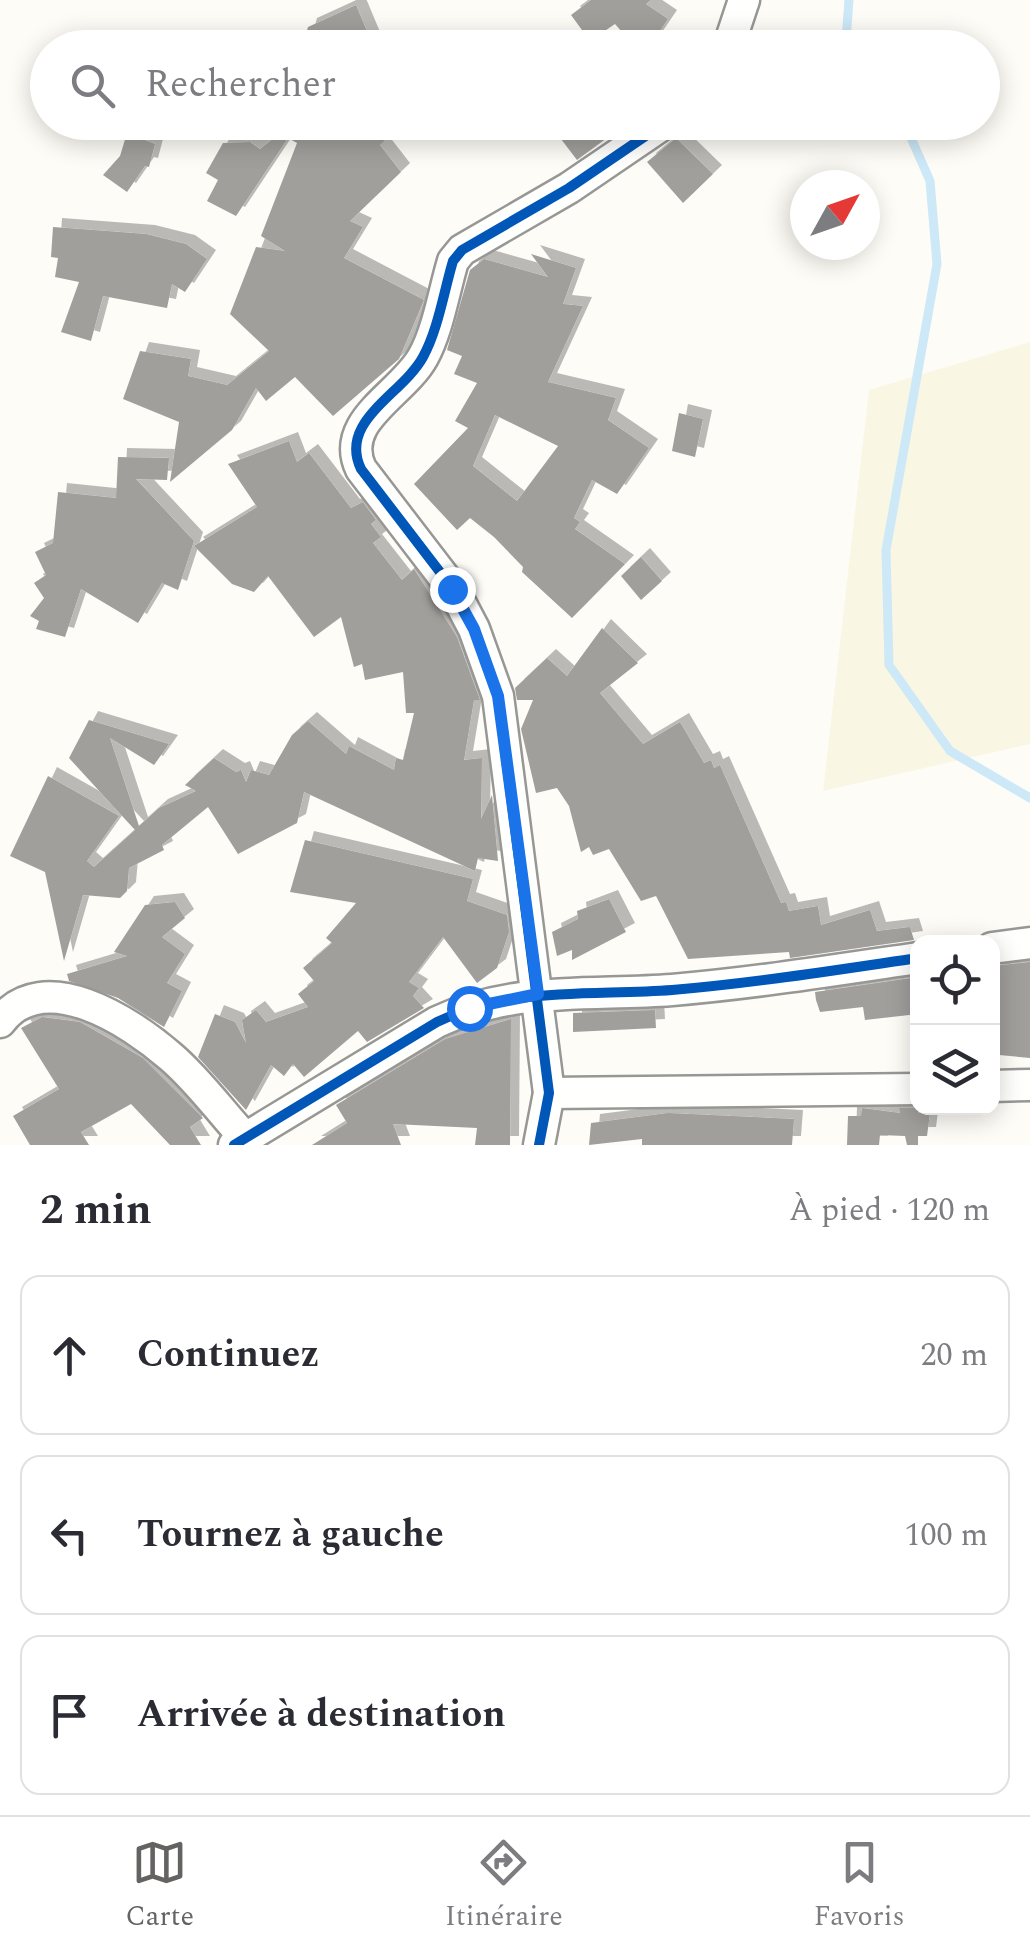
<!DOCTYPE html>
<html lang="fr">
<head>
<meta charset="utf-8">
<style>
  :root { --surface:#fff; --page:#f2f2f3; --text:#2b2b33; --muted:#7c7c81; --line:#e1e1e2; --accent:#646362 }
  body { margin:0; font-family:Spectral,serif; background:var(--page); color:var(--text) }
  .controls { position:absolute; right:30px; bottom:30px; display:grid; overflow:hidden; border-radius:20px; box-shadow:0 5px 25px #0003 }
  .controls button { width:90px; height:90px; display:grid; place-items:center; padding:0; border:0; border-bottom:2px solid var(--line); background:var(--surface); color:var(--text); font:50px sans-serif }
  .compass { position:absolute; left:790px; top:170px; width:90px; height:90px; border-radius:50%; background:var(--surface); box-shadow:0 5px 25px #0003; rotate:50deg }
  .stop { position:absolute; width:30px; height:30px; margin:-22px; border:8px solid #1a73e8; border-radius:50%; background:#fff }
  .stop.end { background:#1a73e8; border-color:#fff; box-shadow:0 2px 10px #0008 }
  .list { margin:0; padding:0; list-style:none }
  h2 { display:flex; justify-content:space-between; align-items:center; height:130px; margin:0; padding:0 40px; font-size:42px }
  h2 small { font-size:32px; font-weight:400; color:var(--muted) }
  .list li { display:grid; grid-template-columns:65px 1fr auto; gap:30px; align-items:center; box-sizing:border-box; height:160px; margin:0 20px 20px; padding:0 20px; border:2px solid var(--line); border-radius:20px }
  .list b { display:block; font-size:38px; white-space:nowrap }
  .list em { font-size:32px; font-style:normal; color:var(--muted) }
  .icon { flex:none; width:55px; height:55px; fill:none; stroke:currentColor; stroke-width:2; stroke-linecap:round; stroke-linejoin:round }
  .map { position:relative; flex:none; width:1030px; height:1145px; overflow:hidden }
  .search { position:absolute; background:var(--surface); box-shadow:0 5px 25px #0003; left:30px; right:30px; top:30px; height:110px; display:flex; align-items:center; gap:25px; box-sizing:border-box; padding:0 35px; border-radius:55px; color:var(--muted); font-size:38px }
  .sheet { height:670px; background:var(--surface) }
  nav { display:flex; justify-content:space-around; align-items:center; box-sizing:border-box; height:140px; border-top:2px solid var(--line); background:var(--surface); font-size:28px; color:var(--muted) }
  nav a { display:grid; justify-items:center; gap:5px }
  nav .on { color:var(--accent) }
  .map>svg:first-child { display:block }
  .farmland { fill:#f9f7e4 }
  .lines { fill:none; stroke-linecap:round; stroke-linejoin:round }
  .stream { stroke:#cde8f7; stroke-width:9 }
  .building { fill:#a19f9c; fill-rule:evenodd; filter:url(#shadow) }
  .minor-casing { stroke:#979795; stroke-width:35 }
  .minor { stroke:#fffffe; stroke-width:30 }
  .cycleway-casing { stroke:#fff; stroke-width:16 }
  .cycleway { stroke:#0057b8; stroke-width:10 }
  .route { stroke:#1a73e8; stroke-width:12 }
</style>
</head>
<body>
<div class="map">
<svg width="1030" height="1145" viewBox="0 0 1030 1145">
  <defs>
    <filter id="shadow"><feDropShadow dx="9" dy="-9" stdDeviation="0" flood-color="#0004"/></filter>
  </defs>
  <rect width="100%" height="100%" fill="#fdfcf7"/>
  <polygon class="farmland" points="1030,342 1030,744 823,791 869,390"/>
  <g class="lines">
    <g class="stream">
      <polyline points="849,0 846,40 851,48"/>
      <polyline points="904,122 930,181 937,264 886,550 889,665 950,751 1030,798"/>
    </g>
  </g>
  <g class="building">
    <polygon points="591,0 651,0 646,4 668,19 653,41 645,40 636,48 615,24 590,41 571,15"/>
    <polygon points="356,5 374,48 302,48 308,27"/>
    <polygon points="258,122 405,122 380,145 401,172 350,221 363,227 344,258 424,300 399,359 333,416 295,377 266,401 256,388 232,430 170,482 179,422 123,399 140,351 191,359 188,376 227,385 269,351 230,314 256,247 285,251 261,236 297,143 288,138 236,216 207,201 218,180 206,173 223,143 250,142 260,149 279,134"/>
    <polygon points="548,122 629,122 577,160"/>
    <polygon points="127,133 155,144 149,167 145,166 127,192 103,175 120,156"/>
    <polygon points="676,138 713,174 683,203 647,162"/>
    <polygon points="53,227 146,234 186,244 207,259 185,292 172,284 167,308 103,296 91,341 61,332 79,282 55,277 58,258 51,257"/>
    <path d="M 531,254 L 576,268 L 563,304 L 583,306 L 548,382 L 616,398 L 608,420 L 649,448 L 617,494 L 592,480 L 574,518 L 580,522 L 575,529 L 625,564 L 572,618 L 522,572 L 523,567 L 494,537 L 470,518 L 457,530 L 414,484 L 468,428 L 455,421 L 477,383 L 454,374 L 462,356 L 447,350 L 470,270 L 484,259 L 548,277 ZM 495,415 L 558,446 L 517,501 L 473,466 Z"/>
    <polygon points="679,413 703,419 695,457 672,451"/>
    <polygon points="289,441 297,462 309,453 351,508 363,502 376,520 371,524 381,537 373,543 402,580 414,569 457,637 480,700 474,700 464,760 482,758 481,819 492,795 498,861 478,858 475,871 304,792 297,823 238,854 208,807 162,845 164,850 129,868 127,891 120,898 83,895 64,961 45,872 10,856 48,776 119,816 87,861 94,867 135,830 69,758 89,720 169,744 154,765 110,738 139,826 159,808 196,791 185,785 214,758 236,772 241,770 246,782 251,770 269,775 292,735 308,721 346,754 349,746 394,770 396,758 403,760 414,713 406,713 403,672 365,680 362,664 354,667 341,617 314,637 268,576 254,592 232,584 194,546 257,507 228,464"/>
    <polygon points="118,457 169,458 167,480 136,479 194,541 178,590 162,583 138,623 81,589 65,637 36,629 39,621 30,616 44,598 34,583 46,575 35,552 53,543 58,492 116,498"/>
    <polygon points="641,557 662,581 641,600 621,576"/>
    <polygon points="602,628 638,663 600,693 643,744 680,722 704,763 711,760 714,768 720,765 781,903 786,902 789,911 818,906 821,925 870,910 877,931 910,927 914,940 790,958 789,952 688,959 656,896 641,901 609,849 593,855 589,847 581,852 569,806 557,788 536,793 521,729 533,700 517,700 515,688 547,658 567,676"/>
    <polygon points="305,840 473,879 467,901 507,915 509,932 497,968 477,983 443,937 409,982 419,988 413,996 424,1008 367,1042 358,1031 304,1077 293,1064 284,1076 271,1065 246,1110 198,1057 215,1014 235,1022 246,1043 242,1020 256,1010 266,1022 308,1007 298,994 314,981 303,968 332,943 326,938 356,903 290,892"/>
    <polygon points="609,899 626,932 572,960 572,950 557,956 552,932 578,919 577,911"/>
    <polygon points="175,902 185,918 162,937 185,954 167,983 182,991 164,1027 118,998 69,981 67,974 127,956 114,952 145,905"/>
    <polygon points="1030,962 1030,1058 999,1055 1000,1044 992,1045 992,966"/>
    <polygon points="918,977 918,1014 865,1020 863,1007 820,1012 816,1000 815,992"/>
    <polygon points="655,1010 656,1028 573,1032 573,1013"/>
    <polygon points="42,1017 80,1022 143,1058 203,1118 190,1127 201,1145 170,1145 131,1104 81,1132 89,1145 30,1145 13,1116 59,1089 21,1028"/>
    <polygon points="511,1019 510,1145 475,1145 477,1128 393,1124 401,1145 312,1145 347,1123 336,1105 445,1039"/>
    <polygon points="862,1108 900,1113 899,1108 918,1108 918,1113 930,1113 927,1136 918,1136 918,1145 907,1145 905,1136 880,1135 879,1145 847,1145 848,1116 861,1116"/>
    <polygon points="668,1113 794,1119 792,1145 642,1145 642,1139 589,1145 591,1123"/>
  </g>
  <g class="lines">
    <defs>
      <g id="minor">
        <polyline points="728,48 744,0"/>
        <polyline points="992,948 1030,943"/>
        <path d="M 0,1022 C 43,964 131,1022 171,1057 C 198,1080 221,1112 245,1138"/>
        <polyline points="992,1086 1030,1085"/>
        <polyline points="549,1093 918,1089"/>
        <path d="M 234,1145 L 437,1022 C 512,986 592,996 672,990 C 754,983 836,970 918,958"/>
        <path d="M 539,1145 L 549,1093 L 498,696 L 474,629 L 453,589 L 361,469 C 338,421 402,395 423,357 C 438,330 444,291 453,261 L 462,250 L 569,188 L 666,122"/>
      </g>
    </defs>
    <use href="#minor" class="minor-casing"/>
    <use href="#minor" class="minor"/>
    <defs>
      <g id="cycleway">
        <path d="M 234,1145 L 437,1022 C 512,986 592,996 672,990 C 754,983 836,970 918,958"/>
        <path d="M 539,1145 L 549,1093 L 498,696 L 474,629 L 453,589 L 361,469 C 338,421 402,395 423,357 C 438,330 444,291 453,261 L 462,250 L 569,188 L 666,122"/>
      </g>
    </defs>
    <use href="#cycleway" class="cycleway-casing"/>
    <use href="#cycleway" class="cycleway"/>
  </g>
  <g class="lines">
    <polyline class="route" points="452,589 474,629 498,696 538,994 469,1008"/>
  </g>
</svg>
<div class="controls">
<button><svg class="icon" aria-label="locate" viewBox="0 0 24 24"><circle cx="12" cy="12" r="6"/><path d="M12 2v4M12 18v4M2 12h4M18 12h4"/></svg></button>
<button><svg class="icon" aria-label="layers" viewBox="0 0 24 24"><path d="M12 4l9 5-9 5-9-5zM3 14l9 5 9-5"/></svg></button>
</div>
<svg class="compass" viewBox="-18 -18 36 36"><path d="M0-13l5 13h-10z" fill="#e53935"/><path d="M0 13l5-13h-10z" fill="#7c7c81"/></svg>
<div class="stop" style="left:469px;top:1008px"></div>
<div class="stop end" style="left:452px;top:589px"></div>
<div class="search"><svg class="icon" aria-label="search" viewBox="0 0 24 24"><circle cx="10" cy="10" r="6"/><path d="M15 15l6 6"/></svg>Rechercher</div>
</div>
<section class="sheet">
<h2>2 min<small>À pied · 120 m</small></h2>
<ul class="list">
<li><svg class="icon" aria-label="ahead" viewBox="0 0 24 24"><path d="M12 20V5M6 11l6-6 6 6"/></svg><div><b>Continuez</b></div><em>20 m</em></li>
<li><svg class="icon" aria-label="left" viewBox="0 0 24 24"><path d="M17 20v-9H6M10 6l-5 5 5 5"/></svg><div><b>Tournez à gauche</b></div><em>100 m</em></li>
<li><svg class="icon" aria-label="arrive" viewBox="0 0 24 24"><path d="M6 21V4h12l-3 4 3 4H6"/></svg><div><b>Arrivée à destination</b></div></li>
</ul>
</section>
<nav>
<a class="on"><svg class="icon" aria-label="map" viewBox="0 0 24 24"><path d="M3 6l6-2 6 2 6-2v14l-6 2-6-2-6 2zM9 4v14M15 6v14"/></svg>Carte</a>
<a><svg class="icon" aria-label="directions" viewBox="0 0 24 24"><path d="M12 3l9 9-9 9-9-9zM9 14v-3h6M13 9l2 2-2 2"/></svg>Itinéraire</a>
<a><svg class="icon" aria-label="saved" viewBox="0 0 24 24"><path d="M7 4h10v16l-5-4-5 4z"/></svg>Favoris</a>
</nav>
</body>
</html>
